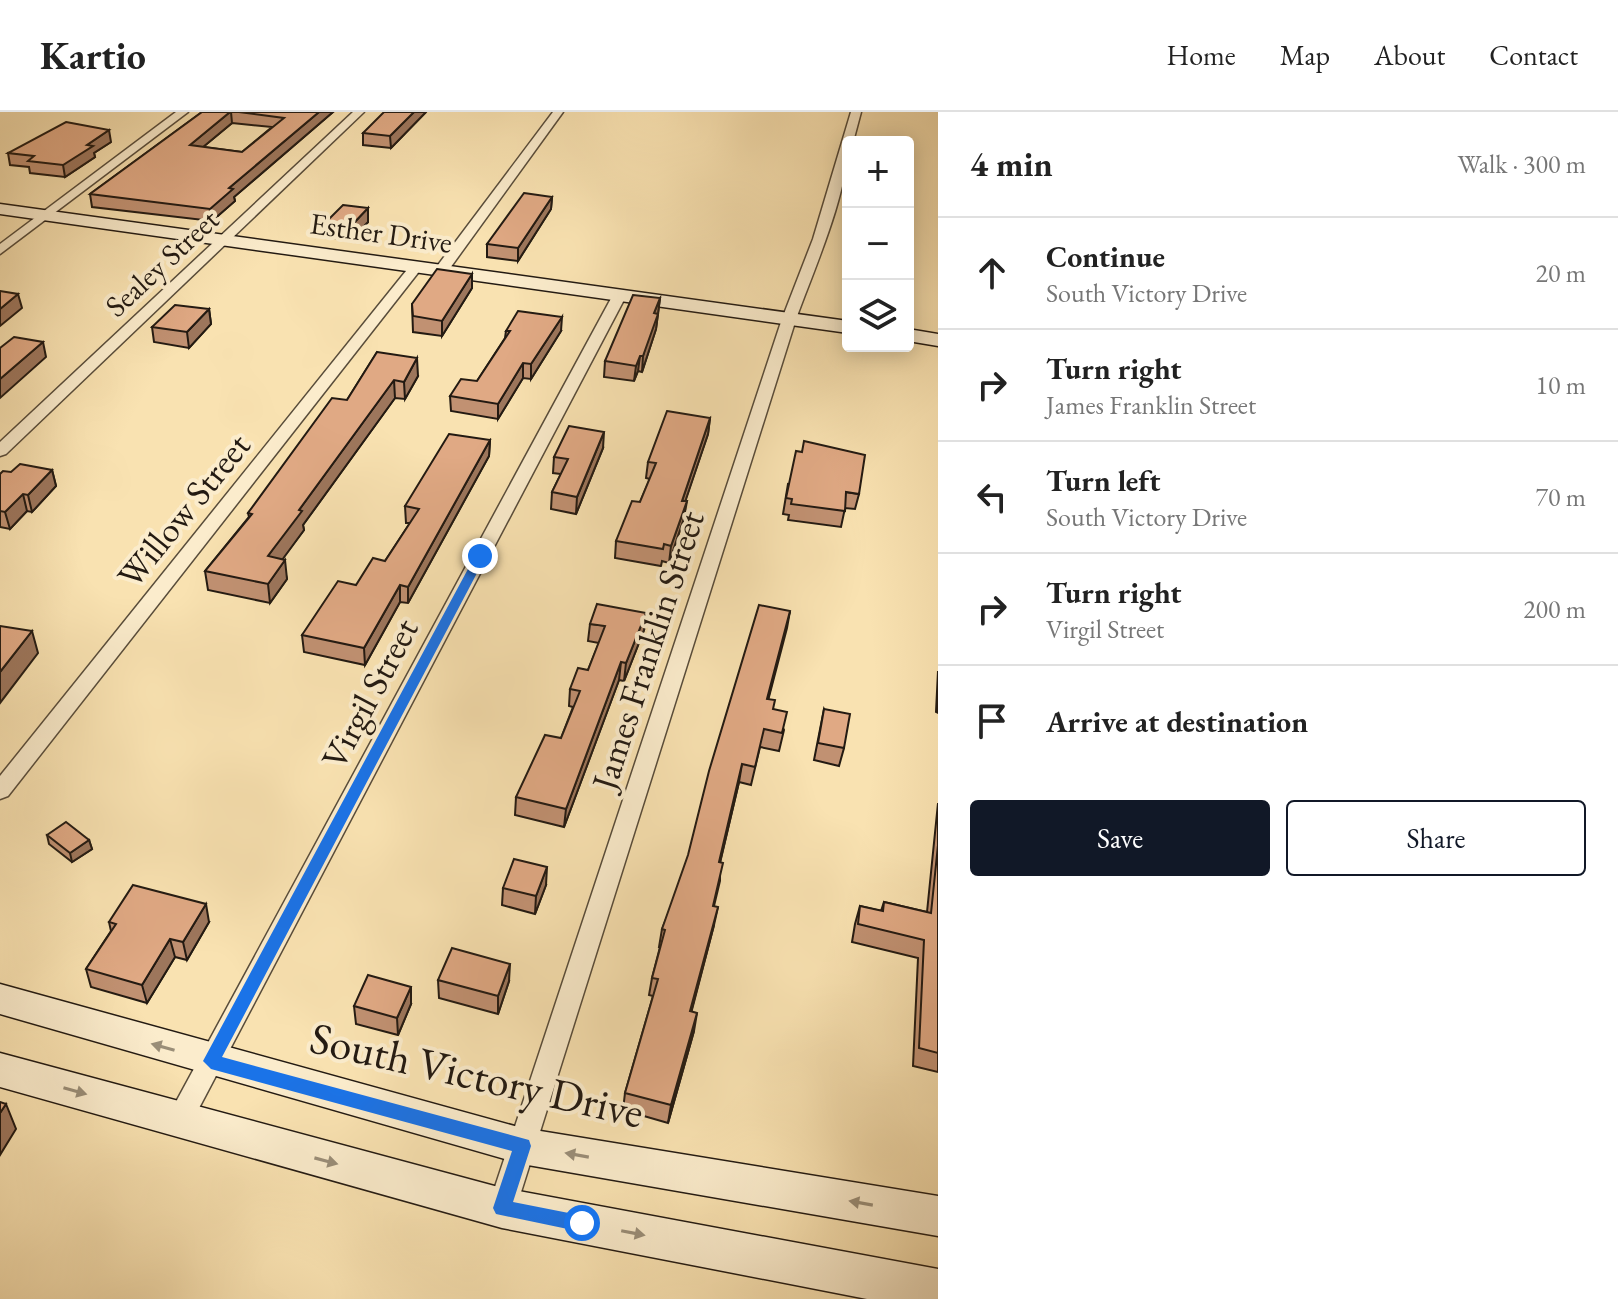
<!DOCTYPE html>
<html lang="en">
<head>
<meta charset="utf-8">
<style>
  :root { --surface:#fff; --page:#f2f2f2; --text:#222; --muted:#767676; --line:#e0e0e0; --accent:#111827 }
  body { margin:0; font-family:"EB Garamond",serif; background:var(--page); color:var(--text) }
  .controls { position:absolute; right:24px; top:24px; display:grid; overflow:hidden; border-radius:8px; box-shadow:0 4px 20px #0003 }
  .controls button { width:72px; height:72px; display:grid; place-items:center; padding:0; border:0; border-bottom:2px solid var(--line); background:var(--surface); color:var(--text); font:40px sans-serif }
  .stop { position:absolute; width:24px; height:24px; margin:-18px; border:6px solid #1a73e8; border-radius:50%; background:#fff }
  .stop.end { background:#1a73e8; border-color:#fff; box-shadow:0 2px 8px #0008 }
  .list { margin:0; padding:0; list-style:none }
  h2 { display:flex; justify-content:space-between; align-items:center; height:104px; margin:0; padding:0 32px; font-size:34px }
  h2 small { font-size:26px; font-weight:400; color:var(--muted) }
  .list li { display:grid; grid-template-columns:52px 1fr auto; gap:24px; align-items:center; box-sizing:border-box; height:112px; padding:0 32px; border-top:2px solid var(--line) }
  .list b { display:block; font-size:30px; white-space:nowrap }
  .list p { margin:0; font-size:26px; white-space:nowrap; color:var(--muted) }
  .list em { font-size:26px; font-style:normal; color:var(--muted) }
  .actions { display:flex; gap:16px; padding:24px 32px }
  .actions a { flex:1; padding:18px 0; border:2px solid var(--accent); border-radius:8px; text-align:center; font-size:28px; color:var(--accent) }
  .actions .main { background:var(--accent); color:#fff }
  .icon { flex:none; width:44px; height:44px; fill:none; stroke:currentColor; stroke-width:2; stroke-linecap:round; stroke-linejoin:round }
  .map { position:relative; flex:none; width:938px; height:1187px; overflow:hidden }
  header { display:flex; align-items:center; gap:48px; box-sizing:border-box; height:112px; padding:0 40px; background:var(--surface); border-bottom:2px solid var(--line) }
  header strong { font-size:38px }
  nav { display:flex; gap:44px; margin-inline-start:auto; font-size:28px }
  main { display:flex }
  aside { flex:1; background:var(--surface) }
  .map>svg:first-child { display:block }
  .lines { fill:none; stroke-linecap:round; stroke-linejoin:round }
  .street-casing { stroke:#584c3a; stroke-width:3 }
  .secondary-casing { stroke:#231a12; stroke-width:3 }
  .street { fill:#fbeccc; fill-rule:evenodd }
  .secondary { fill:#fbeccc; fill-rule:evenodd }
  .wall { fill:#c19172; stroke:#231a12; stroke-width:2; fill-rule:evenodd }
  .shaded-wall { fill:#9d765c; stroke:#231a12; stroke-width:2 }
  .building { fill:#e0a984; stroke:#231a12; stroke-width:2 }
  .oneway { fill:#9a8e78 }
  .route { fill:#1a73e8 }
  .labels { text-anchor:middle; stroke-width:8; stroke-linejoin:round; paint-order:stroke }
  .far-street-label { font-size:30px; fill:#231a12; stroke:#fbeccc }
  .street-label { font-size:36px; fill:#231a12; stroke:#fbeccc }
  .near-street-label { font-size:44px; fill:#231a12; stroke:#fbeccc }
</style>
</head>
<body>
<header>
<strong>Kartio</strong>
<nav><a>Home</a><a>Map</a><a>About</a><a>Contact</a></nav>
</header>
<main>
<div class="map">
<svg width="938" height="1187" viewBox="0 0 938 1187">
  <rect width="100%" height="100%" fill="#f9e2b1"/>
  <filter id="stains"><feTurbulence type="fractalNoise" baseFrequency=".0025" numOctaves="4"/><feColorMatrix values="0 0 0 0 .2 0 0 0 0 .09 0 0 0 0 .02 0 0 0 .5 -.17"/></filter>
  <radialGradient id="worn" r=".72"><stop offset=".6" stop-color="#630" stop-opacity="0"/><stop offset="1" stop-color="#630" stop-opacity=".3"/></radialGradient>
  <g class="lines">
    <defs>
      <g id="street">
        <polygon points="176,0 188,0 0,142 0,132"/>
        <polygon points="353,0 364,0 6,342 0,344 0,330"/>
        <polygon points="553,0 563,0 445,163 435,163 435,157"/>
        <path d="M 851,0 L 861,0 L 853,30 L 848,30 C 848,82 814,157 796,207 L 516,1096 L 512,1105 L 502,1109 L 492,1105 L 488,1096 L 782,207 L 813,127 Z"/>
        <polygon points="410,154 421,157 8,684 0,687 0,664"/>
        <polygon points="614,181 626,184 188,1017 179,1021 170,1017 166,1009 170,1001"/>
      </g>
      <g id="secondary">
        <polygon points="0,92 848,209 848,221 0,102"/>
        <polygon points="908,217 938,222 938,234 908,229"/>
        <polygon points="0,872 522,1016 938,1084 938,1124 522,1052 0,902"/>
        <polygon points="0,941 502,1076 938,1157 938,1187 867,1187 502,1116 0,975"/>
      </g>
    </defs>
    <use href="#street" class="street-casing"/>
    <use href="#secondary" class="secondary-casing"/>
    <use href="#street" class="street"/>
    <use href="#secondary" class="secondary"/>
  </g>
  <g class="wall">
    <path d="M 202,0 L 333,0 L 234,85 L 235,89 L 212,109 L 92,95 L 90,82 ZM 232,11 L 272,15 L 242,40 L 203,35 Z"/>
    <polygon points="426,0 391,36 363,33 363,21"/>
    <polygon points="111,30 94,41 95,45 65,65 30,61 29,55 10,53 8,41"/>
    <polygon points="552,85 551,97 518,149 487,145 487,132"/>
    <polygon points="368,96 368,110 351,128 326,125 325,111"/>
    <polygon points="472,162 472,176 442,224 413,220 412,192"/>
    <polygon points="660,186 656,217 642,260 638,259 634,269 604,265 605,249"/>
    <polygon points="209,197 211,212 189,236 154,230 152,215"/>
    <polygon points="506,219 561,219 531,267 523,266 498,307 451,299 450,284 477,269 505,226"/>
    <polygon points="377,240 418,264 405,287 395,286 303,413 304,418 282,447 287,467 270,491 208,478 205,459 249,405 248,401 347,288"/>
    <polygon points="710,306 708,322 685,389 684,406 669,451 662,449 661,454 615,446 616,429 640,390 650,367 646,366 648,350"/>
    <polygon points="490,328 489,344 408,491 400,490 365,553 304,540 302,523 356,473 385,449 410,411 406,411 405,394"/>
    <polygon points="603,336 576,402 551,397 552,380 561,362 553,361 554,345"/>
    <polygon points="52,358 56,374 32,400 27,399 10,417 0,415 0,362"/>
    <polygon points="788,372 859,382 855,397 845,396 841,415 788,408 789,403 783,402"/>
    <polygon points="790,499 768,587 784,618 779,639 760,635 751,673 739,670 720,750 720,769 714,794 714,813 691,900 694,919 668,1011 623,998 625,981 653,884 649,883 652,866 660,835 659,835 662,817"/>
    <polygon points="590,512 644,518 624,569 619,568 564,715 515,703 516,685 561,626 573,595 569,594 570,577 588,558 599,531 588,529"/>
    <polygon points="938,559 938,601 936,600"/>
    <polygon points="824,597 844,636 839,654 814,648"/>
    <polygon points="938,691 938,960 913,954 918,846 852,830 855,812 860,794 881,799 884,790 927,800"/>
    <polygon points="47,723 89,728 92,737 72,750 49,732"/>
    <polygon points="546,773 535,802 502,793 503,776"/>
    <polygon points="109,810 209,810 187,848 175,845 147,891 91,875 86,857 111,819"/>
    <polygon points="438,868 509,869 498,902 439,886"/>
    <polygon points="411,892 398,923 356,912 354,894"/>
  </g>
  <g class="shaded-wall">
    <polygon points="230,0 231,0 232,11 191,45 190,33"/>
    <polygon points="319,0 333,0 234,85 235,89 212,109 210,97 229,76"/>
    <polygon points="414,0 426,0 391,36 390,24"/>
    <polygon points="109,18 111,30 94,41 95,45 65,65 63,53 87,33"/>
    <polygon points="552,85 551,97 518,149 518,136"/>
    <polygon points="368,96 368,110 351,128 351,114"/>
    <polygon points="472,162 472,176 442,224 442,209"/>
    <polygon points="18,182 22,196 0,214 0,197"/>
    <polygon points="660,186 656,217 642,260 643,244 654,201"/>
    <polygon points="209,197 211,212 189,236 187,220"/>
    <polygon points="562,205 561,219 531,267 531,252"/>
    <polygon points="43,230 46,245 0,286 0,267"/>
    <polygon points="640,244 638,259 634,269 636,254"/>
    <polygon points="417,246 418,264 405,287 404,270"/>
    <polygon points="523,251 523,266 498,307 498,292"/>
    <polygon points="394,268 395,286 303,413 304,418 271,463 268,444 299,398"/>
    <polygon points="710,306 708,322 680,405 682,389"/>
    <polygon points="604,320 603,336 576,402 577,385"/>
    <polygon points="490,328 489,344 408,491 408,475"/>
    <polygon points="52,358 56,374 32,400 28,383"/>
    <polygon points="23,382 27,399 10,417 5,400"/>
    <polygon points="687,389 684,406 669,451 671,434"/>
    <polygon points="285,448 287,467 270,491 268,472"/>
    <polygon points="400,473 400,490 365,553 364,536"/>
    <polygon points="790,499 787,516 764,604 767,587"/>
    <polygon points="646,501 644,518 624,569 626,551"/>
    <polygon points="32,519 38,541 0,591 0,560"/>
    <polygon points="621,550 619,568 564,715 566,697"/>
    <polygon points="742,652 739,670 716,768 719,750"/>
    <polygon points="89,728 92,737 72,750 70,741"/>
    <polygon points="547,755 546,773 535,802 536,784"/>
    <polygon points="206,792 209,810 187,848 183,830"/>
    <polygon points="718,795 714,813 687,917 690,899"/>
    <polygon points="170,827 175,845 147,891 142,873"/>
    <polygon points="510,852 509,869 498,902 498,884"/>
    <polygon points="411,875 411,892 398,923 397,906"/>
    <polygon points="697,901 694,919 668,1011 671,993"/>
    <polygon points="6,992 16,1017 0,1043 0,1001"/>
  </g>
  <g class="building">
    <polygon points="202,0 230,0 190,33 242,40 284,6 239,0 319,0 229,76 233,77 210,97 90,82"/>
    <polygon points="384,0 414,0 390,24 363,21"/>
    <polygon points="66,10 109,18 87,33 93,34 63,53 28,49 34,44 8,41"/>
    <polygon points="524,81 552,85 518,136 487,132"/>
    <polygon points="343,93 368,96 351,114 325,111"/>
    <polygon points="437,157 472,162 442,209 413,204 412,192"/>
    <polygon points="0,179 18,182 0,197"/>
    <polygon points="633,183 660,186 654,201 658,202 643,244 640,244 636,254 605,249"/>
    <polygon points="175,193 209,197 187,220 152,215"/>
    <polygon points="518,199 562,205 531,252 523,251 498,292 450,284 461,267 477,269 510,219 506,219"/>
    <polygon points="14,225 43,230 0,267 0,236"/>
    <polygon points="377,240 417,246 404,270 394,268 299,398 302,399 268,444 285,448 268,472 205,459 252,402 248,401 332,286 347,288"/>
    <polygon points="667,299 710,306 682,389 687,389 671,434 664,432 663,437 616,429 632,389 640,390 656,351 648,350"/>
    <polygon points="569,314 604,320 577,385 552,380 568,347 554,345"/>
    <polygon points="449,322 490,328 408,475 400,473 364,536 302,523 338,469 356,473 373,446 385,449 419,397 405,394"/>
    <polygon points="804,329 865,343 859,382 846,380 845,399 791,392 792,387 786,386 796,339 802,340"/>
    <polygon points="20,352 52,358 28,383 23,382 5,400 0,399 0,362 3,359 11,360"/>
    <polygon points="597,492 646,501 626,551 621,550 566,697 516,685 545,623 561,626 580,579 570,577 578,556 588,558 605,514 590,512"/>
    <polygon points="759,493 790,499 767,587 775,588 773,597 787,600 782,621 764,617 755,655 742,652 719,750 723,751 713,794 718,795 690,899 697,901 671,993 625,981 658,867 652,866 665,818 662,817 688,743 709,659"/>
    <polygon points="0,514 32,519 0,560"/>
    <polygon points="824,597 850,602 844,636 818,631"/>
    <polygon points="66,710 89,728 70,741 47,723"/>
    <polygon points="938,733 938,941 919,936 924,828 858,812 860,794 883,799 884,790 931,801"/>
    <polygon points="514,747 547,755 536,784 503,776"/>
    <polygon points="133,773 206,792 183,830 170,827 142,873 86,857 116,812 109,810"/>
    <polygon points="452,836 510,852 498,884 438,868"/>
    <polygon points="368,863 411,875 397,906 354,894"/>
    <polygon points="0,990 6,992 0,1001"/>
  </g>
  <defs><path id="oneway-solid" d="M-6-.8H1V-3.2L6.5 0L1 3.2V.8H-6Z" transform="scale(2)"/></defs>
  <g class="oneway">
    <use href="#oneway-solid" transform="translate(163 935) rotate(-164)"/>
    <use href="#oneway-solid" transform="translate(75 979) rotate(16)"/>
    <use href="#oneway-solid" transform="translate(577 1043) rotate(-170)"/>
    <use href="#oneway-solid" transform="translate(326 1049) rotate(15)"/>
    <use href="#oneway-solid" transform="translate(861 1091) rotate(-170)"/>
    <use href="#oneway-solid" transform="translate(633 1121) rotate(11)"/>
  </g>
  <polygon class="route" points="480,440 486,444 222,945 529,1028 531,1034 513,1090 589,1105 591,1111 582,1120 496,1102 493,1096 512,1039 211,957 203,949 475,444"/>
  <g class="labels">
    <g class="far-street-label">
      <text transform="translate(381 121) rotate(8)" y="10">Esther Drive</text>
      <text transform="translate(162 151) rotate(-43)" y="10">Sealey Street</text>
    </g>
    <g class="street-label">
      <text transform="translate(183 398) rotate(-51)" y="13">Willow Street</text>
      <text transform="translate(647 538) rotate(-72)" y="13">James Franklin Street</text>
      <text transform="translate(369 581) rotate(-62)" y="13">Virgil Street</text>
    </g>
    <g class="near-street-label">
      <text transform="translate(477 963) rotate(13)" y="15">South Victory Drive</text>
    </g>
  </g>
  <rect width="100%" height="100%" filter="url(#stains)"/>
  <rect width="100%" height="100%" fill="url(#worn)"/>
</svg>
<div class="controls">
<button>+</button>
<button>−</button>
<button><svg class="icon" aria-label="layers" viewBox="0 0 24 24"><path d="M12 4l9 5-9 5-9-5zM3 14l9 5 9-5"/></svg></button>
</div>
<div class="stop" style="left:582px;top:1111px"></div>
<div class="stop end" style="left:480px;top:444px"></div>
</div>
<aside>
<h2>4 min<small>Walk · 300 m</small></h2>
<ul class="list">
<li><svg class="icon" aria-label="ahead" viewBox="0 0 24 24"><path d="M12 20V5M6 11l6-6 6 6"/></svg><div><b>Continue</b><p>South Victory Drive</p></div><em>20 m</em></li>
<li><svg class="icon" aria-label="right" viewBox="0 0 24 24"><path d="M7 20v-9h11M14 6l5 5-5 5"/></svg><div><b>Turn right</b><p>James Franklin Street</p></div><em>10 m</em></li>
<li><svg class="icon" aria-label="left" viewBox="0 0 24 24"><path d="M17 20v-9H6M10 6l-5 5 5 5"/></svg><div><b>Turn left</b><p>South Victory Drive</p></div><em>70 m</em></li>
<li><svg class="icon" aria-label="right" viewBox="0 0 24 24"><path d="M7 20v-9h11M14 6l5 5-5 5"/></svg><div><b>Turn right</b><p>Virgil Street</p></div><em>200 m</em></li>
<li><svg class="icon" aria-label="arrive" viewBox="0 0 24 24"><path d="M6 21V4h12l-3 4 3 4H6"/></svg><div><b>Arrive at destination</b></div></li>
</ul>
<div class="actions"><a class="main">Save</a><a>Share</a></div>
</aside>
</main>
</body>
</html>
